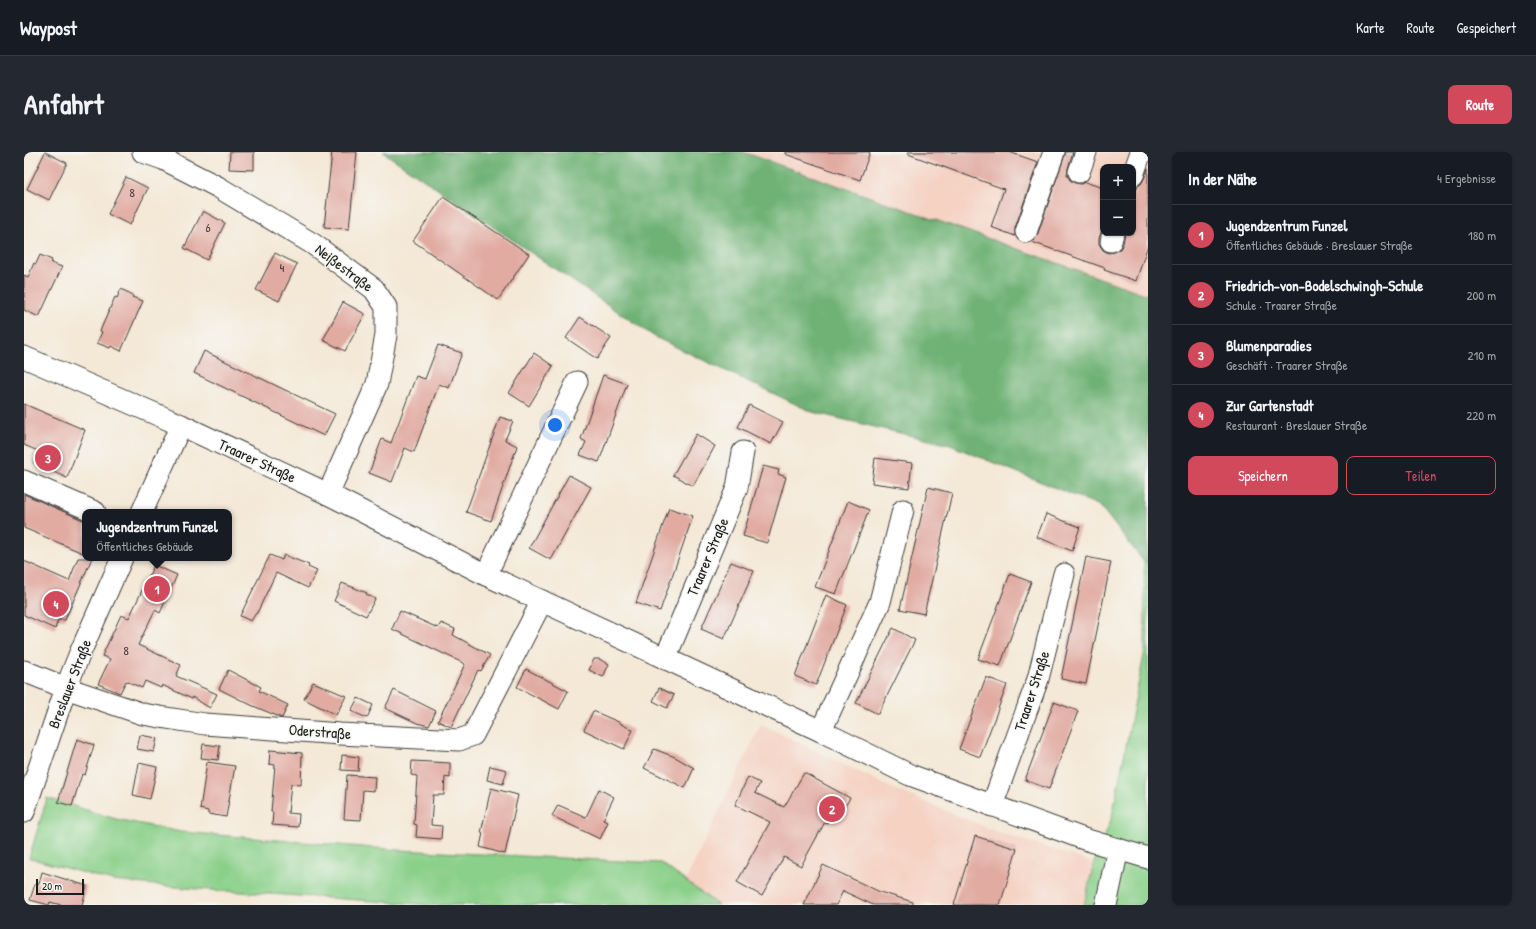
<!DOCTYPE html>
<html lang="de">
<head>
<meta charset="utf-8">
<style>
  :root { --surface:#171b24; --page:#242831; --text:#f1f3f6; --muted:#9ea1a6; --line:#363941; --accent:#d1495b }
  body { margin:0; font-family:"Patrick Hand",sans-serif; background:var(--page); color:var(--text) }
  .controls { position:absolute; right:12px; top:12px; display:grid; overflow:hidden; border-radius:8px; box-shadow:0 1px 3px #0004 }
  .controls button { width:36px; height:36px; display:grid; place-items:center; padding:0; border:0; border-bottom:1px solid var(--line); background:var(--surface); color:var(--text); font:20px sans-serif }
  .scale { position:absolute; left:12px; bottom:10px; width:48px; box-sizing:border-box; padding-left:4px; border:2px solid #1c1c1c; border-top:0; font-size:11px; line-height:14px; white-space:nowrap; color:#1c1c1c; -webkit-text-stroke:3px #f6f6f2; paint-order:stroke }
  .you { position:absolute; left:531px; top:273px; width:14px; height:14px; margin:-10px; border:3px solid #fff; border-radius:50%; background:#1a73e8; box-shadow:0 0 0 6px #1a73e833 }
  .badge { display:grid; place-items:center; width:26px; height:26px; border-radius:50%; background:var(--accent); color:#fff; font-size:13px; font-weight:700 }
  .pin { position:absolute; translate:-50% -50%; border:2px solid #fff; box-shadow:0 1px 4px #0006 }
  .popup { position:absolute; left:58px; top:357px; width:150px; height:52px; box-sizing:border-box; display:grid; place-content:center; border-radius:8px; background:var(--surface); filter:drop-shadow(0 1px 3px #0005); font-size:13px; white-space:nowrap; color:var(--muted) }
  .popup b { font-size:15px; color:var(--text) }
  .popup::after { content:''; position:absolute; left:50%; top:100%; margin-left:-8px; border:8px solid transparent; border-top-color:var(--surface) }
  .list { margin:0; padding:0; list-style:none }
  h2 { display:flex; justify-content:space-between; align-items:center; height:52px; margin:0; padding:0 16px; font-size:17px }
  h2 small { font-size:13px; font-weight:400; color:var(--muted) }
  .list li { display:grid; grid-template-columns:26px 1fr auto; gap:12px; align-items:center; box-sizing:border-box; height:60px; padding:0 16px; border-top:1px solid var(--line) }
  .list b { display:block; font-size:15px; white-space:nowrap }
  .list p { margin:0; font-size:13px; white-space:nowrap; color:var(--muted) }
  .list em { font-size:13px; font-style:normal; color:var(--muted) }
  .actions { display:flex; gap:8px; padding:12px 16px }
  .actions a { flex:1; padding:9px 0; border:1px solid var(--accent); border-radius:8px; text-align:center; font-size:14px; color:var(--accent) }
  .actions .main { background:var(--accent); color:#fff }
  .map { position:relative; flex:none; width:1124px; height:753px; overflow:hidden; border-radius:8px }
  header { display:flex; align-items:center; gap:24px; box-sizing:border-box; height:56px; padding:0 20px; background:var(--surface); border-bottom:1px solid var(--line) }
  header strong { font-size:19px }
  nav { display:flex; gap:22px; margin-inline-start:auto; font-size:14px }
  .intro { display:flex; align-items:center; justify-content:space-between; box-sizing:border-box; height:96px; padding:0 24px }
  h1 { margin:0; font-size:28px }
  .button { padding:10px 18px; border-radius:8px; background:var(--accent); color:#fff; font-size:14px; font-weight:700 }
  main { display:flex; gap:24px; padding:0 24px }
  aside { flex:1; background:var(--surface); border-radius:8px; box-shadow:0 1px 3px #0004 }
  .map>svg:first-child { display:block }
  .built { fill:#f5d2c2; fill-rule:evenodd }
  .green { fill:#8bd08a; stroke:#547653 }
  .forest { fill:#70b276; stroke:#466749 }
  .building { fill:#e1aba2 }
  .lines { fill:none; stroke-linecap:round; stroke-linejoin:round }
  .minor-casing { stroke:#3c3b38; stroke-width:23 }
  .minor { stroke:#fff; stroke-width:21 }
  .labels { text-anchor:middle; stroke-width:3; stroke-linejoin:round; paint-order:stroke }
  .number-label { font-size:13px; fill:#4d403e }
  .street-label { font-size:15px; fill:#1c1c1c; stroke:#f6f6f2 }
</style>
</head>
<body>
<header>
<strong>Waypost</strong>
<nav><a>Karte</a><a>Route</a><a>Gespeichert</a></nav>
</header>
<div class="intro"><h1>Anfahrt</h1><a class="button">Route</a></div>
<main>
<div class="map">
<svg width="1124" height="753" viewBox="0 0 1124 753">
  <rect width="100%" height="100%" fill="#f6f6f2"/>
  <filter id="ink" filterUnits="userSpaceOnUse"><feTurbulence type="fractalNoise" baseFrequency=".025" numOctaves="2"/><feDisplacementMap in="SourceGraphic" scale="8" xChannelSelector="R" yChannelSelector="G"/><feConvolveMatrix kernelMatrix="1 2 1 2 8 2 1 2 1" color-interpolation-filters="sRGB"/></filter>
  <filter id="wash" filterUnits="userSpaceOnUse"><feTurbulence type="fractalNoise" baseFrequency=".012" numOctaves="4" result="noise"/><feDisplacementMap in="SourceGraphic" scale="16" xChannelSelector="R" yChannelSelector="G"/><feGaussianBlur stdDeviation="0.9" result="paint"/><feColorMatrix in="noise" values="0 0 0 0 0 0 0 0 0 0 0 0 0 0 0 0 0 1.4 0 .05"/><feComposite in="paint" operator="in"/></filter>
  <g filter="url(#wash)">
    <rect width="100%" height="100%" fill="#f4e8d6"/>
    <g class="built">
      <path d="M 714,0 L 1124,0 L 1124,146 ZM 1079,15 L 1109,15 L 1109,81 L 1079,81 Z"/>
      <polygon points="737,572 868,636 971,679 1070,711 1060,753 694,753 661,730"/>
    </g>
    <g class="green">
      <polygon points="1120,410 1124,410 1124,753 1060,753 1070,711 1088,665 1121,498"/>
      <polygon points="23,646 92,667 157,680 375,698 637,711 694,753 407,753 173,737 89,729 5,706"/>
    </g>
    <polygon class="forest" points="359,0 719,0 1124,143 1124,410 1120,410 1076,354 926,293 788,260 631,185"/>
    <g id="blocks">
      <g class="building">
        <polygon points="21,0 43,11 25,48 3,37"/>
        <polygon points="206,0 230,0 230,18 205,17"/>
        <polygon points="308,0 333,0 325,77 300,75"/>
        <polygon points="761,0 846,0 836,28 761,2"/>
        <polygon points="884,0 985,0 1014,10 991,76 991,84 967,75 980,37 884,2"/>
        <polygon points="1042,0 1049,0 1044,16 1043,23 1046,28 1051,31 1057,32 1061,30 1079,36 1079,75 1075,86 1075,92 1079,98 1084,101 1091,100 1096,97 1099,92 1101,81 1109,81 1109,47 1114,34 1117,32 1120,27 1124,16 1124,93 1112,129 1080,118 1081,116 1008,90 1013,84"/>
        <polygon points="102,25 124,36 106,73 84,62"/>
        <polygon points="419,45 505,102 474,148 389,89"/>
        <polygon points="179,59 201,71 183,108 160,96"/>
        <polygon points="251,101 273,112 255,149 232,138"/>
        <polygon points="16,103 28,108 27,111 38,115 15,165 0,158 0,123 4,125 10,111 12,112"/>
        <polygon points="97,137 109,143 108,145 119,149 97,199 87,194 86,196 73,191 78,180 76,179 91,145 93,146"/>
        <polygon points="319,150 341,162 321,199 299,188"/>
        <polygon points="556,165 587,186 573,207 542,186"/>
        <polygon points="414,193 438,201 425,236 415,232 390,300 381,296 368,330 345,321 358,287 367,291 392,224 401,227"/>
        <polygon points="180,199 311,262 300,284 170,221"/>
        <polygon points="510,201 529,214 505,254 485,241"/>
        <polygon points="579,223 603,232 575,310 556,303 562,290 557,287"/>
        <polygon points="0,252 61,278 43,326 10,311 14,299 0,293"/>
        <polygon points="725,253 759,270 747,292 714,275"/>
        <polygon points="476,265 489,269 481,288 493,294 467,369 442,360"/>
        <polygon points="672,282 691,294 669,334 649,323"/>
        <polygon points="851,306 888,311 885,336 848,331"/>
        <polygon points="739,314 755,318 754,322 762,325 743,391 719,384"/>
        <polygon points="545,323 567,335 527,408 505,396"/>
        <polygon points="904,335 928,341 900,462 876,457"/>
        <polygon points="0,342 61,369 61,402 0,376"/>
        <polygon points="824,349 845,358 812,442 791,435"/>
        <polygon points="645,356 669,364 636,459 612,451"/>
        <polygon points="1022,362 1056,375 1048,399 1013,385"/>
        <polygon points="246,403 258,408 260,403 285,413 284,415 293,419 284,436 252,421 233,461 232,461 227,469 216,464"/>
        <polygon points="1062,405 1087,410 1062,532 1037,527"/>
        <polygon points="54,406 68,406 41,468 34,468 31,477 0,463 0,409 45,429"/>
        <polygon points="707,410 730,419 700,487 677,477"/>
        <polygon points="130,413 153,423 136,461 131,458 114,493 157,513 152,524 193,542 186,556 168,545 168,547 138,533 137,536 121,529 118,536 102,529 96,541 74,532 86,507 78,504 97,463 105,466"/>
        <polygon points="986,422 1007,430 976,514 954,507"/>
        <polygon points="318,431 343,441 342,442 351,447 342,464 310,449"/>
        <polygon points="802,443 823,453 792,533 771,524"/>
        <polygon points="376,459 414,476 417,471 431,477 429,483 466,503 457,519 454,518 427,575 414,569 441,512 368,477"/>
        <polygon points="869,476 891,488 854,562 832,551"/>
        <polygon points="570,507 575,507 585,512 579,525 565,518"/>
        <polygon points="502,517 544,539 535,557 493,535"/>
        <polygon points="204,518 237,535 235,539 264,553 258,566 227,553 195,537"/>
        <polygon points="962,525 983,533 956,605 935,597"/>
        <polygon points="289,530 322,544 312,563 280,547"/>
        <polygon points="635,536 650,543 643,556 629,549"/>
        <polygon points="370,538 412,559 405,574 393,571 361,556"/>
        <polygon points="334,546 349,553 343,566 327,559"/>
        <polygon points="1030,550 1054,559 1025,637 1001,628"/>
        <polygon points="569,559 597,571 597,572 609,578 600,597 560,578"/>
        <polygon points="116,583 133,586 130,600 113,597"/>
        <polygon points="53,587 70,593 61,623 58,622 48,654 34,650"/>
        <polygon points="179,592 196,594 194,608 177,606"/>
        <polygon points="630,597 651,605 670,616 661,636 620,616"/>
        <polygon points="246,598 278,601 277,633 267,632 264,661 275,662 274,675 248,673 249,660 247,660 251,613 245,612"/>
        <polygon points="318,603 335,605 334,619 317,618"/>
        <polygon points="388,609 426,611 426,626 421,625 420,643 409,643 407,673 418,674 417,687 392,685 393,673 390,672 393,624 387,623"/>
        <polygon points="183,610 211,614 202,665 184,662 184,659 176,657"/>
        <polygon points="115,611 133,615 126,647 109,643"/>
        <polygon points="466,614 483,618 479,632 463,628"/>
        <polygon points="780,621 826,646 817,661 811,658 803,671 801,670 777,714 760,705 738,744 713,730 746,670 711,653 724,625 736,631 731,641 760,655"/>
        <polygon points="323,623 351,625 350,639 339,638 337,668 320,667"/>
        <polygon points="467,636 494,643 481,702 456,695 459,681 457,681"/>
        <polygon points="575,637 590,645 579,668 584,670 576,687 528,664 534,653 562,665"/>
        <polygon points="951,684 993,697 976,753 930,753"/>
        <polygon points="799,713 856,740 889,750 889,753 849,753 819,739 812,753 780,753"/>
        <polygon points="18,720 63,734 58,753 37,753 26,750 25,753 6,748 11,732 15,732"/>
      </g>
    </g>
  </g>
  <g filter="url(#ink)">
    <use href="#blocks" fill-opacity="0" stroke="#3c3b38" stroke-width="1"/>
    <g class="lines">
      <defs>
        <g id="minor">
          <polyline points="119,0 139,7 194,35 289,92 350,137 362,155 362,183 353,232 304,342"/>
          <polyline points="1055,20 1062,0"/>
          <polyline points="1109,23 1117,0"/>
          <polyline points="1002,80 1030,0"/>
          <polyline points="1087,89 1089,81"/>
          <polyline points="0,205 157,273 304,342 462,423 797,579 886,623 1060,687 1124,706"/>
          <polyline points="0,329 71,360"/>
          <polyline points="118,360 157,273"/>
          <polyline points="462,423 553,230"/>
          <polyline points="641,507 713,336 719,300"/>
          <polyline points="0,519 42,536 119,562 136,565 181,572 316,582 435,588 449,583 518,449"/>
          <polyline points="797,579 856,450 879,358"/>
          <polyline points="968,654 1014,527 1040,422"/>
          <polyline points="0,660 42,536 56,501 98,406"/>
          <polyline points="1082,753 1094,697"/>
        </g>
      </defs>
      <use href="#minor" class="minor-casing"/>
      <use href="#minor" class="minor"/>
    </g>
  </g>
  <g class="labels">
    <g class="number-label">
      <text x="108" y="45">8</text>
      <text x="184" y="80">6</text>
      <text x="258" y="120">4</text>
      <text x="102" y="503">8</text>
    </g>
    <g class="street-label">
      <text transform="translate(320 116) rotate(37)" y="5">Neißestraße</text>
      <text transform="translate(233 309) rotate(25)" y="5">Traarer Straße</text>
      <text transform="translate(684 405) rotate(-67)" y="5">Traarer Straße</text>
      <text transform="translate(46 532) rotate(-69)" y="5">Breslauer Straße</text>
      <text transform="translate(1008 539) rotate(-72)" y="5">Traarer Straße</text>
      <text transform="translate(296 580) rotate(4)" y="5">Oderstraße</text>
    </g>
  </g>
</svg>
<div class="controls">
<button>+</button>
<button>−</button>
</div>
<div class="scale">20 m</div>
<div class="you"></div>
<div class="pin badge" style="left:133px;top:437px">1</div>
<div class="popup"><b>Jugendzentrum Funzel</b>Öffentliches Gebäude</div>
<div class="pin badge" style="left:808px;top:657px">2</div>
<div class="pin badge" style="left:24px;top:306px">3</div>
<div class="pin badge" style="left:32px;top:452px">4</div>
</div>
<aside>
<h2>In der Nähe<small>4 Ergebnisse</small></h2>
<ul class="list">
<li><span class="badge">1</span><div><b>Jugendzentrum Funzel</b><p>Öffentliches Gebäude · Breslauer Straße</p></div><em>180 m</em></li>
<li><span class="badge">2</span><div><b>Friedrich-von-Bodelschwingh-Schule</b><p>Schule · Traarer Straße</p></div><em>200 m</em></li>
<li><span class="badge">3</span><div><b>Blumenparadies</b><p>Geschäft · Traarer Straße</p></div><em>210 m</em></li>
<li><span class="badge">4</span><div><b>Zur Gartenstadt</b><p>Restaurant · Breslauer Straße</p></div><em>220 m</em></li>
</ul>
<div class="actions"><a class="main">Speichern</a><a>Teilen</a></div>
</aside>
</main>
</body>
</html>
